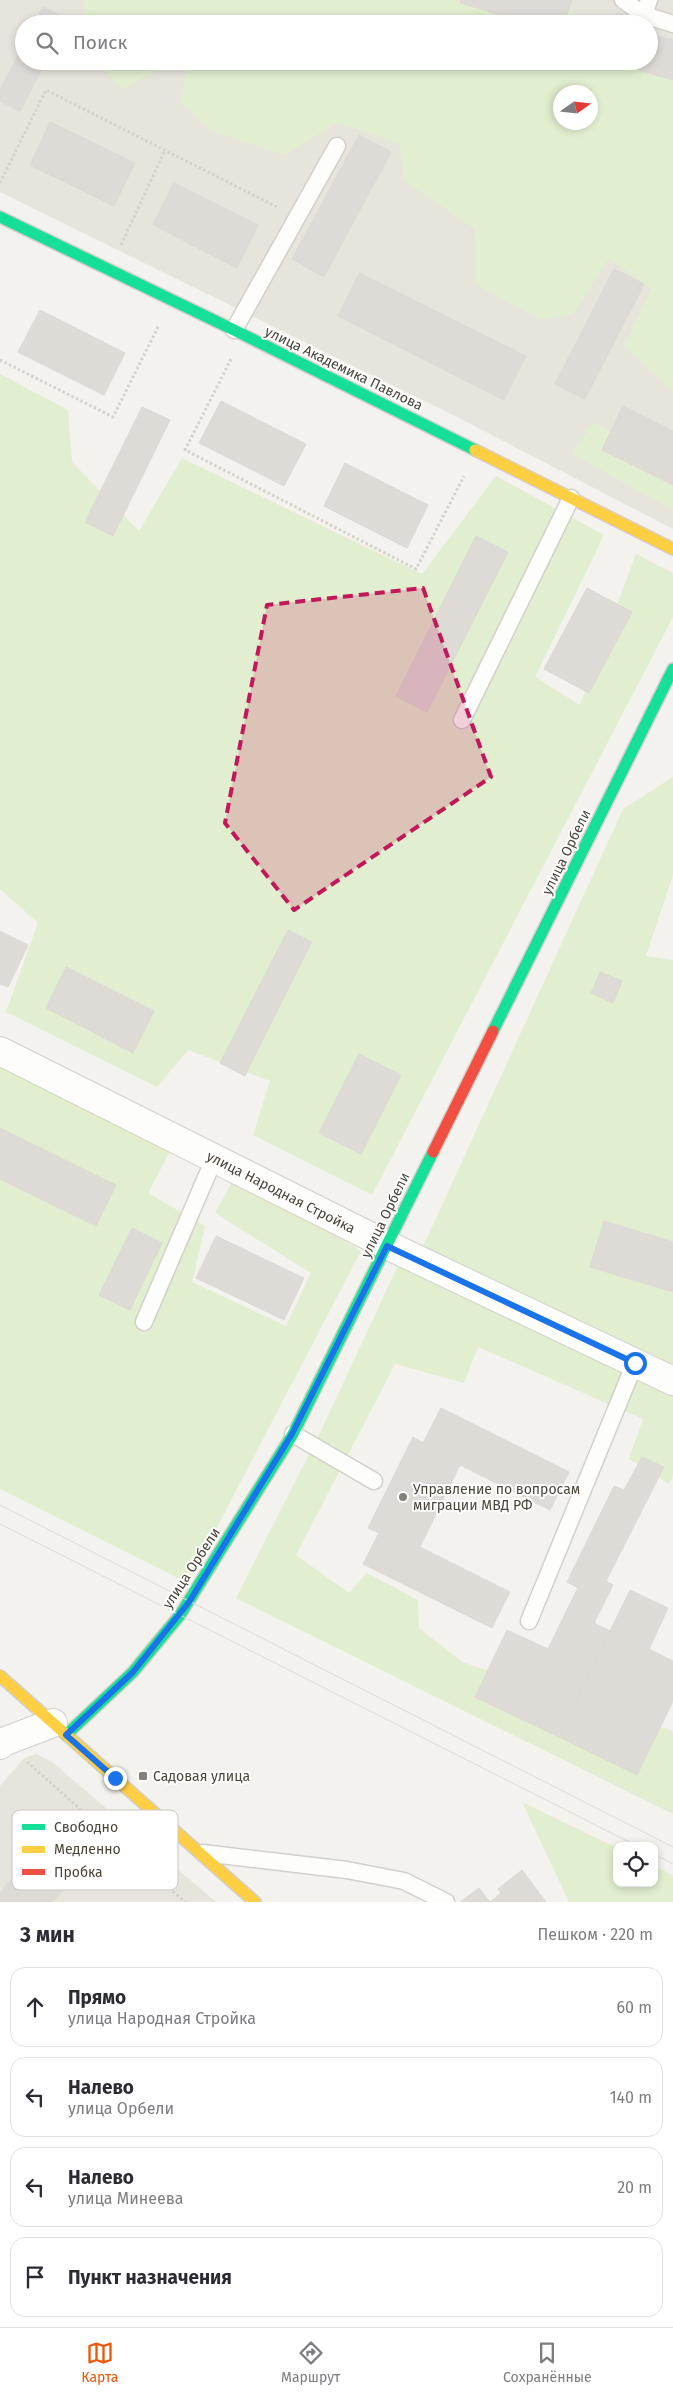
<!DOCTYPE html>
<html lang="ru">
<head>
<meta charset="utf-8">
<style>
  :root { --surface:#fff; --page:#f7f7f7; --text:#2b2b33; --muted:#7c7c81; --line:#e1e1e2; --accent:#ea580c }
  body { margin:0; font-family:"Fira Sans",sans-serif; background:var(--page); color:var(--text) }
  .controls { position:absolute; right:15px; bottom:15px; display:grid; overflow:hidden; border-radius:10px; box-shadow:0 2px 8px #0003 }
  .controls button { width:45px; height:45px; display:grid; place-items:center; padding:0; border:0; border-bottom:1px solid var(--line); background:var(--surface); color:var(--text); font:25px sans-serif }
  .compass { position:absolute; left:553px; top:85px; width:45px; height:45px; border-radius:50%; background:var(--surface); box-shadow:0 2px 8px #0003; rotate:76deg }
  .stop { position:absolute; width:15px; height:15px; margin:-11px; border:4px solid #1a73e8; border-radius:50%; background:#fff }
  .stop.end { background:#1a73e8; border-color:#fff; box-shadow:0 1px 5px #0008 }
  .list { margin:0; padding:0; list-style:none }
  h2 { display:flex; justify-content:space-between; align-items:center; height:65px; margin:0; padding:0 20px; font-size:21px }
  h2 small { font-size:16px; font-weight:400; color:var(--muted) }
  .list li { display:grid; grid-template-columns:32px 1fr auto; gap:15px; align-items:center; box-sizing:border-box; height:80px; margin:0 10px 10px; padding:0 10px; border:1px solid var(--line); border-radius:15px }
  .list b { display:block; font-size:19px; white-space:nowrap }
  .list p { margin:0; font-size:16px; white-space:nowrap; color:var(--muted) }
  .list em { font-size:16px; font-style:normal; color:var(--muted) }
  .icon { flex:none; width:28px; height:28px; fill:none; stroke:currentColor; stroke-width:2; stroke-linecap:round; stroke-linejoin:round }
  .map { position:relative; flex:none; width:673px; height:1902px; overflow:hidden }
  .search { position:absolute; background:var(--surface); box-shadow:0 2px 8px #0003; left:15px; right:15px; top:15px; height:55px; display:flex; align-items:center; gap:12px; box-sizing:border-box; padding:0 18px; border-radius:28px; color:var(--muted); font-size:19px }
  .sheet { height:425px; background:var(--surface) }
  nav { display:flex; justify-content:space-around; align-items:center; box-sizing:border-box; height:70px; border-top:1px solid var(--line); background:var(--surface); font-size:14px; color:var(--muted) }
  nav a { display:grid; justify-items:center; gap:2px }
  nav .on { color:var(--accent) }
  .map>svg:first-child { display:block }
  .residential { fill:#e7e4dc; fill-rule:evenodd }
  .green { fill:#e1eecf; fill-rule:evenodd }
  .building { fill:#dedbd6; stroke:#dcd9d4 }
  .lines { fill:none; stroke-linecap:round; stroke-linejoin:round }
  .lane-casing { stroke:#d2d0cb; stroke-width:19 }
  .street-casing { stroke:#d2d0cb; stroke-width:30 }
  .fast-casing { stroke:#d3cfc5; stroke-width:14 }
  .slow-casing { stroke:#d3cfc5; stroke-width:14 }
  .jam-casing { stroke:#d3cfc5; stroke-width:14 }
  .path { stroke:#d3d2cc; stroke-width:3; stroke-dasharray:2.5 2.5; stroke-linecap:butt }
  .lane { stroke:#fdfdfc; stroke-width:16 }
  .street { stroke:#fdfdfc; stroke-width:28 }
  .fast { stroke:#16e098; stroke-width:11 }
  .slow { stroke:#ffcf43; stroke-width:11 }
  .jam { stroke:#f24e42; stroke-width:11 }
  .tram { stroke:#dbdbda; stroke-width:1 }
  .route { stroke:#1a73e8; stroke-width:6 }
  .marked { fill:#c2185b; fill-opacity:0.2; stroke:#c2185b; stroke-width:4; stroke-dasharray:10 6; stroke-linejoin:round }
  .poi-dot { fill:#868178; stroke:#fff; stroke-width:2 }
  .labels { text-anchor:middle; stroke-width:4; stroke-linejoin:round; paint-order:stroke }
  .street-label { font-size:14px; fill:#4b4439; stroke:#fff }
  .poi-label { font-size:14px; fill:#4b4439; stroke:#fff; text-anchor:start }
  .key { fill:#fff; stroke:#c9c7c4; stroke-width:1 }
  .key-label { font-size:14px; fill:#4b4439 }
</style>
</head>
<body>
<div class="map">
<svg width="673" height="1902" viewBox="0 0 673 1902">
  <rect width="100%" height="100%" fill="#f4f2ee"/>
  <g class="residential">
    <path d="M 0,0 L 673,0 L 673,529 L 455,416 L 0,192 ZM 24,24 L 649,24 L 649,61 L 24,61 ZM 560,92 L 590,92 L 590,122 L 560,122 Z"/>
    <polygon points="36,1754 52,1762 216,1902 0,1902 0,1786 24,1758"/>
  </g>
  <g class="green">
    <polygon points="84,0 555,0 580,16 609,24 84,24"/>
    <path d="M 673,59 L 673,392 L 624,346 L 651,289 L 609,258 L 573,314 L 540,319 L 476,285 L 475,229 L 404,181 L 400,144 L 338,123 L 283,155 L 211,131 L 181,102 L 187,61 L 649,61 ZM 560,92 L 590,92 L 590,122 L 560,122 Z"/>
    <polygon points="95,61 175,61 123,89"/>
    <polygon points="0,374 68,410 72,462 139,531 182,458 422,574 496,476 604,535 535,677 580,705 636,554 673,573 673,617 372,1195 253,1135 270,1081 188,1050 157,1087 6,1012 38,923 0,889"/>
    <polygon points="593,422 673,462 673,510 572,454"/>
    <polygon points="673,777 673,875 646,956 673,960 673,1367 423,1247 623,809"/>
    <polygon points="0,1064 172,1148 148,1193 205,1226 192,1282 286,1326 311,1273 215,1213 235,1176 361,1251 188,1583 0,1489"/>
    <polygon points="401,1259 673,1390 673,1476 669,1484 629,1459 643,1419 478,1347 464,1383 395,1364 296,1555 349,1593 367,1573 418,1600 419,1628 462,1662 673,1731 673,1814 236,1598 320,1433"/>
    <polygon points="522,1802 617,1848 617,1883 654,1883 654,1866 673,1875 673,1902 569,1902"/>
  </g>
  <g class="building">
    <polygon points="461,0 572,0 564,24 531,24 460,3"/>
    <polygon points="43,7 67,20 65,24 34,24"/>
    <polygon points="617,13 639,19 637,24 614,24"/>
    <polygon points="649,34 673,40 673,80 639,70 642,61 649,61"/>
    <polygon points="24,44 24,61 46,61 20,111 0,101 0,90"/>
    <polygon points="50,122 135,163 114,206 30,165"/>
    <polygon points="359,135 391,152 324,277 292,259"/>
    <polygon points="174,183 258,225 237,268 153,225"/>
    <polygon points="614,269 644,284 585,399 555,384"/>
    <polygon points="359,273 526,356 504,400 338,316"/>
    <polygon points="40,310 125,353 104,395 18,352"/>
    <polygon points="221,401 306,444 284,486 199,443"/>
    <polygon points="623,406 673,431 673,485 602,450"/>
    <polygon points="142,407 170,420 113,536 85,522"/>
    <polygon points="345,463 428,505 407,548 324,506"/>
    <polygon points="476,536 508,552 427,712 396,696"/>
    <polygon points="587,588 632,612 589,693 544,669"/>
    <polygon points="288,930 312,942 245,1076 220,1063"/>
    <polygon points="0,931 28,945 8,987 0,984"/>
    <polygon points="66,967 154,1011 133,1053 46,1008"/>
    <polygon points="600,972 622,981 613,1003 591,993"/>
    <polygon points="359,1054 401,1075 361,1154 319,1133"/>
    <polygon points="0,1128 116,1185 96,1226 0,1179"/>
    <polygon points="604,1221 673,1242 673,1292 590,1267"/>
    <polygon points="132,1228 162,1243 130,1310 99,1295"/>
    <polygon points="216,1236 304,1278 284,1320 196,1278"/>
    <polygon points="441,1408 569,1472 550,1510 460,1465 420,1547 510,1592 492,1628 363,1564 379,1533 368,1528 413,1437 423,1443"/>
    <polygon points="642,1457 664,1467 606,1581 613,1585 594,1623 567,1610 578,1588 567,1582 614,1486 624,1490"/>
    <polygon points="630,1590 668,1608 649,1649 673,1661 673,1701 637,1775 559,1737"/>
    <polygon points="567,1610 610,1631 559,1737 475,1697 507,1630 548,1649"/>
    <polygon points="35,1851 71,1881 53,1902 0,1902 0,1893"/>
    <polygon points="522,1870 546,1902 508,1902 498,1889"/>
    <polygon points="479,1888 490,1902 501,1893 508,1902 460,1902"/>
  </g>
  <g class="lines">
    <defs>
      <g id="lane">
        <polyline points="623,0 644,15 673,24"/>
        <polyline points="644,15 649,0"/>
        <polyline points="234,330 337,146"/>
        <polyline points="462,720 571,498"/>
        <polyline points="144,1322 214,1159"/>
        <polyline points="293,1434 374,1481"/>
        <polyline points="529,1621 635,1363"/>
        <polyline points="203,1853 347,1870 404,1881 446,1902"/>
      </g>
      <g id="street">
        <polyline points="0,1051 387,1245 673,1381"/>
        <polyline points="0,1745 3,1742 53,1723"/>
      </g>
      <g id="fast">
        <polyline points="0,217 234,330 475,450"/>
        <polyline points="493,1031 673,669"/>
        <polyline points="66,1735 133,1672 180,1615 293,1434 433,1152"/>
      </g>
      <g id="slow">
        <polyline points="475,450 673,549"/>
        <polyline points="0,1676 255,1902"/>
      </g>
      <polyline id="jam" points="433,1152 493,1031"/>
    </defs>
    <use href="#lane" class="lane-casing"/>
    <use href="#street" class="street-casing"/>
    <use href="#fast" class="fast-casing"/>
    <use href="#slow" class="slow-casing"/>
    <use href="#jam" class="jam-casing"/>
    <g class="path">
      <polyline points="0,183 46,90 277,207"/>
      <polyline points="121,245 165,150"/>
      <polyline points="231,359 185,450 416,569 464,476"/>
      <polyline points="0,360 113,417 159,325"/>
      <polyline points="27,1762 185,1902"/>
    </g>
    <use href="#lane" class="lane"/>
    <use href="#street" class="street"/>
    <use href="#fast" class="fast"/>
    <use href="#slow" class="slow"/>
    <use href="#jam" class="jam"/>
    <g class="tram">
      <polyline points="0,1505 673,1847"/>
      <polyline points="0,1524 637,1846"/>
      <polyline points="654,1854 673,1864"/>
    </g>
  </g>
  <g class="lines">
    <polyline class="route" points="115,1778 66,1735 133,1672 189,1602 292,1434 387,1246 635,1363"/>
  </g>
  <path class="marked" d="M 423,588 L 491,777 L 294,910 L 225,823 L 267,605 Z"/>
  <g class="poi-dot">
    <circle cx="403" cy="1497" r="5"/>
    <rect x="138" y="1771" width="10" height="10" rx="2.5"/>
  </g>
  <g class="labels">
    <g class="street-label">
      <text transform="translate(344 368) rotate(26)" y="5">улица Академика Павлова</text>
      <text transform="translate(566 852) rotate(-64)" y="5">улица Орбели</text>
      <text transform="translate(281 1192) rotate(27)" y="5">улица Народная Стройка</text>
      <text transform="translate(385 1215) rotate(-64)" y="5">улица Орбели</text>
      <text transform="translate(191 1568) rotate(-57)" y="5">улица Орбели</text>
    </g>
    <g class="poi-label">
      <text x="413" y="1494">Управление по вопросам<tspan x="413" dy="16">миграции МВД РФ</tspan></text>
      <text x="153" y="1781">Садовая улица</text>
    </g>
  </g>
  <rect x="12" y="1810" width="166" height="80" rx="8" class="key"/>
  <rect x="22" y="1824" width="23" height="6" fill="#16e098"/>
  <rect x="22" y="1846" width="23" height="7" fill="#ffcf43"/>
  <rect x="22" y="1869" width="23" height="6" fill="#f24e42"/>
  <g class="key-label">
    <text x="54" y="1832">Свободно</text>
    <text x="54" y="1854">Медленно</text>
    <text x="54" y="1877">Пробка</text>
  </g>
</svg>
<div class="controls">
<button><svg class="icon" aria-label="locate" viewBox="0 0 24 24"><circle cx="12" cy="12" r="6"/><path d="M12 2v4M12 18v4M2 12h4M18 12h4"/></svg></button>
</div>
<svg class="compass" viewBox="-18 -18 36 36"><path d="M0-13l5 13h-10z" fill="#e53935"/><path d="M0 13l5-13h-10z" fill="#7c7c81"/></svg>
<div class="stop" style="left:635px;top:1363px"></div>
<div class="stop end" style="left:115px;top:1778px"></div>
<div class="search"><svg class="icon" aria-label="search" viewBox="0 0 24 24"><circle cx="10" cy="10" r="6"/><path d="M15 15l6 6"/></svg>Поиск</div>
</div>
<section class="sheet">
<h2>3 мин<small>Пешком · 220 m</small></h2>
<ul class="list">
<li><svg class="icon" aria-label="ahead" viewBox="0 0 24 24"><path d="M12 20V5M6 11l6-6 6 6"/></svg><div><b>Прямо</b><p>улица Народная Стройка</p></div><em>60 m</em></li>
<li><svg class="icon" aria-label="left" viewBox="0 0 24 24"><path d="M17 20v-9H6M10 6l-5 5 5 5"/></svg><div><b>Налево</b><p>улица Орбели</p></div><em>140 m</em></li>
<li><svg class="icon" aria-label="left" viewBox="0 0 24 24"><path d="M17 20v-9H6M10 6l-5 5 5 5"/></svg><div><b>Налево</b><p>улица Минеева</p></div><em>20 m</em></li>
<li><svg class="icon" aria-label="arrive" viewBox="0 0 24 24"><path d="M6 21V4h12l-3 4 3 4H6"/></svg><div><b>Пункт назначения</b></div></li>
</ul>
</section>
<nav>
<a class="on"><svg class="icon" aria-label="map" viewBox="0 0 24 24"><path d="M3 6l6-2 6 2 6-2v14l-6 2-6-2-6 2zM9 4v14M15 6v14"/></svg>Карта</a>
<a><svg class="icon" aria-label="directions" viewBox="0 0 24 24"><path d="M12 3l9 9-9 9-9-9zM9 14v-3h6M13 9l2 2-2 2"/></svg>Маршрут</a>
<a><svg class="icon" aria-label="saved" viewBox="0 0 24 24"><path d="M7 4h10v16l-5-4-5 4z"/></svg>Сохранённые</a>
</nav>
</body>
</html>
